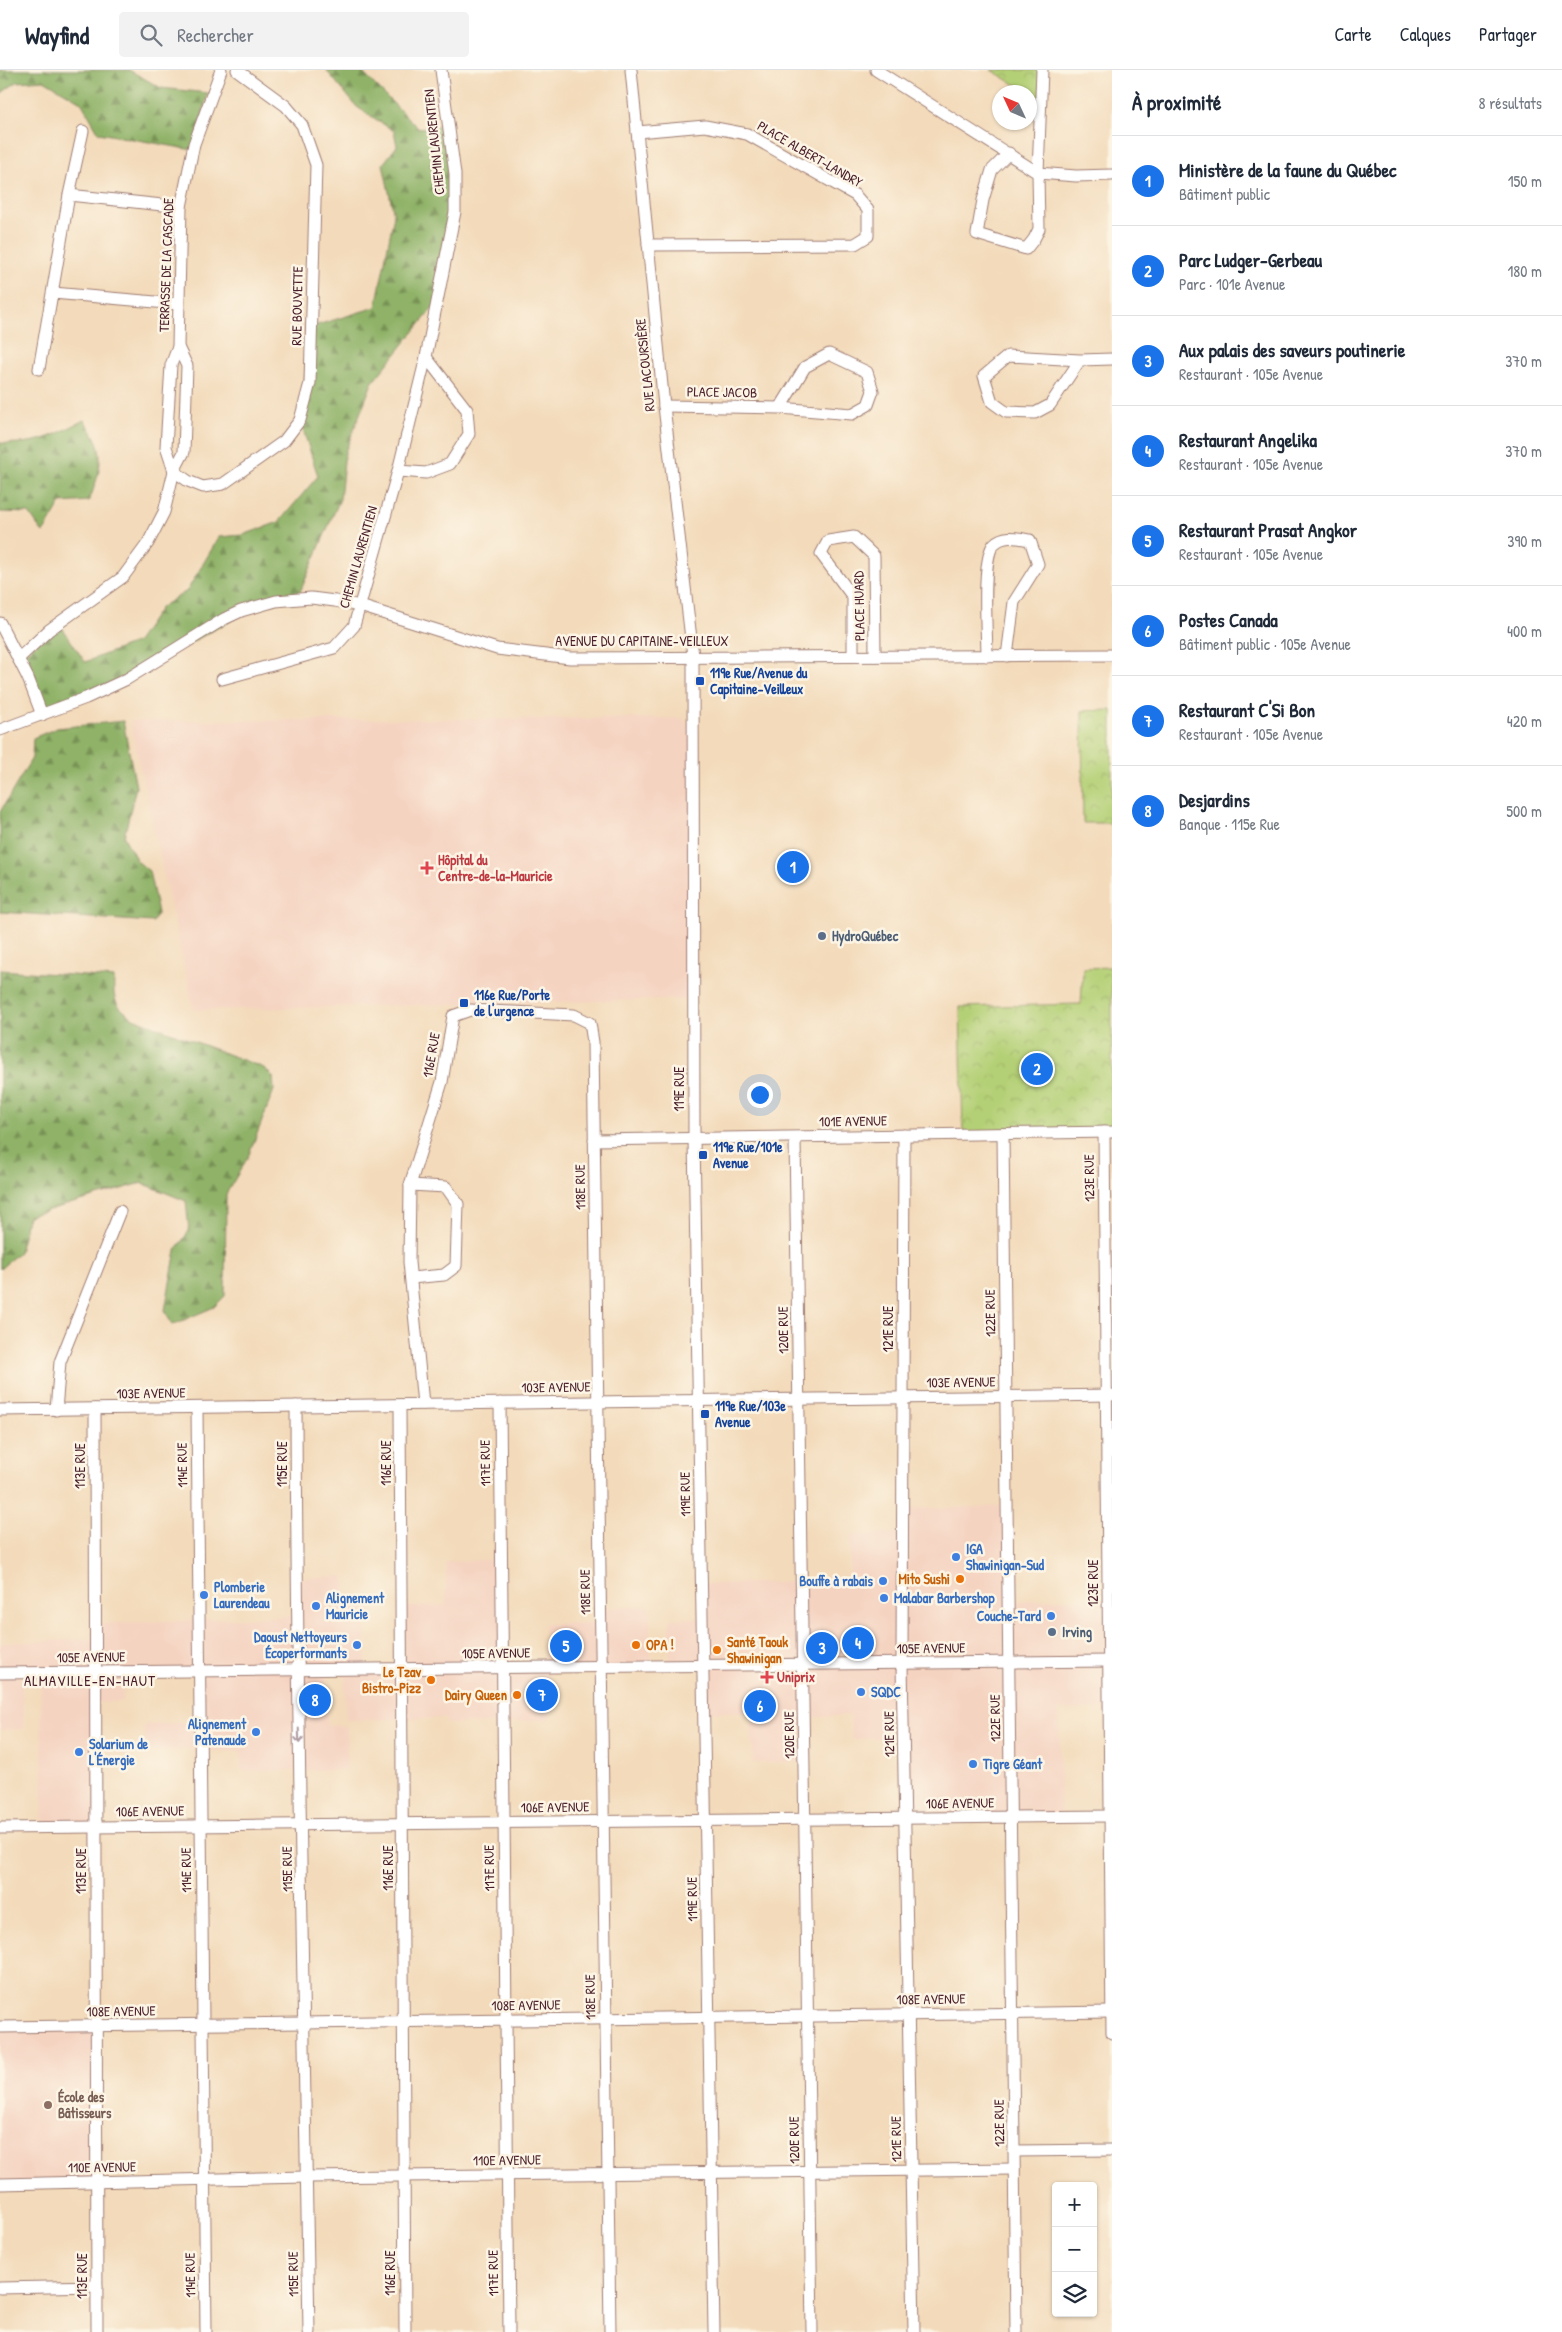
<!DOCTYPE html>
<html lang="fr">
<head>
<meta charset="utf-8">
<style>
  :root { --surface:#fff; --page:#f2f2f3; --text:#1f2937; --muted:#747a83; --line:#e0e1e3; --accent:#1a73e8 }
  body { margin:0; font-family:"Patrick Hand",sans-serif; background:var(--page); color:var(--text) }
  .controls { position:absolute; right:15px; bottom:15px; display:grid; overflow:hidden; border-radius:5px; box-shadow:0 1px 4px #0004 }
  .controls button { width:45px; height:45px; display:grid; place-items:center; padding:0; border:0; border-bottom:1px solid var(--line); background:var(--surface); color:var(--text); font:25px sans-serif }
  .compass { position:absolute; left:992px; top:15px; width:45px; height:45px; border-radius:50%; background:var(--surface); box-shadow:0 1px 4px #0004; rotate:314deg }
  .you { position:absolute; left:759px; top:1024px; width:18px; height:18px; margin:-12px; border:4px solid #fff; border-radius:50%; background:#1a73e8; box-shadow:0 0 0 8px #1a73e833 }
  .badge { display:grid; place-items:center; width:32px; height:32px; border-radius:50%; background:var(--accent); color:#fff; font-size:16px; font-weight:700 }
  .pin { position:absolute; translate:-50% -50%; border:2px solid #fff; box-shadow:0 1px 5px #0006 }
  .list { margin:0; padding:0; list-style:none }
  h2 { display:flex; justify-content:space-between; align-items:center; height:65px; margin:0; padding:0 20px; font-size:21px }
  h2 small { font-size:16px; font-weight:400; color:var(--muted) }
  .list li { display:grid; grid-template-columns:32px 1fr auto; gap:15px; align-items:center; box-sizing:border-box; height:90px; padding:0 20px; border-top:1px solid var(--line) }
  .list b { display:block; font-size:19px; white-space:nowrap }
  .list p { margin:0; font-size:16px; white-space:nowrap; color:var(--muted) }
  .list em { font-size:16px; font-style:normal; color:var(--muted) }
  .icon { flex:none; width:28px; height:28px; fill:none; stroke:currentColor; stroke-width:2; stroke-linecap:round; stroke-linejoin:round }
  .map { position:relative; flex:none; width:1112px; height:2262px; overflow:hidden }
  header { display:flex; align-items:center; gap:30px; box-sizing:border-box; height:70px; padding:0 25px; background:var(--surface); border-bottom:1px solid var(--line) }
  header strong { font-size:24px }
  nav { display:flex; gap:28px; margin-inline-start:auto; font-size:18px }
  .search { width:350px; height:45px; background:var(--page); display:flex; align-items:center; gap:12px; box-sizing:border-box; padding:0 18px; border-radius:5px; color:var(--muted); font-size:19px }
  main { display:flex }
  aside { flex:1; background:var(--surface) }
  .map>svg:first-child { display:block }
  .built { fill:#f5d3c1 }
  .forest { fill:url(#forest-firs); stroke:#6c6849 }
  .park { fill:url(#park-crowns); stroke:#7f7850 }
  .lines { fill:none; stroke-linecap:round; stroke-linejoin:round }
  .minor-casing { stroke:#9e7c72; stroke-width:13 }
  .minor { stroke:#fff; stroke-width:11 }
  .oneway { stroke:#ae9aa0 }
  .transit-dot { fill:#1a4fb4; stroke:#fcf5e5; stroke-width:2 }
  .health-dot { fill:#e0444e; stroke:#fcf5e5; stroke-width:2 }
  .service-dot { fill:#5c6f8a; stroke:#fcf5e5; stroke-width:2 }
  .shop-dot { fill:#3f7fe0; stroke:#fcf5e5; stroke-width:2 }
  .food-dot { fill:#e8710a; stroke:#fcf5e5; stroke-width:2 }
  .education-dot { fill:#8d6e63; stroke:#fcf5e5; stroke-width:2 }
  .labels { text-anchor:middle; stroke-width:5; stroke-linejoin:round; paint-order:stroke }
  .street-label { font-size:14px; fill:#4a1f2b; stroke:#fcf5e5 }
  .transit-label { font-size:14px; font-weight:bold; fill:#164399; stroke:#fcf5e5; text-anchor:start }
  .health-label { font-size:14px; font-weight:bold; fill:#be3a42; stroke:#fcf5e5; text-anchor:start }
  .service-label { font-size:14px; font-weight:bold; fill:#4e5e75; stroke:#fcf5e5; text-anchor:start }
  .shop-label { font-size:14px; font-weight:bold; fill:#366cbe; stroke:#fcf5e5; text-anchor:start }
  .food-label { font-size:14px; font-weight:bold; fill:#c56008; stroke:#fcf5e5; text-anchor:end }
  .education-label { font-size:14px; font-weight:bold; fill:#785e54; stroke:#fcf5e5; text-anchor:start }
  .neighbourhood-label { font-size:15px; letter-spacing:1px; fill:#4a1f2b; stroke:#fcf5e5 }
</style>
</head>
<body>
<header>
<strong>Wayfind</strong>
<div class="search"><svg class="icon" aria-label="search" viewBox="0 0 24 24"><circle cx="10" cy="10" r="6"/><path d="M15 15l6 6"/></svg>Rechercher</div>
<nav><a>Carte</a><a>Calques</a><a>Partager</a></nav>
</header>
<main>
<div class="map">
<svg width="1112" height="2262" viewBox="0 0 1112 2262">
  <defs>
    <pattern id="forest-firs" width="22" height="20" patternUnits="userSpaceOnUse" patternTransform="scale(1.25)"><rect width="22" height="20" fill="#8fb267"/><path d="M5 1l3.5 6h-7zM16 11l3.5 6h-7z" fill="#779055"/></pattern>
    <pattern id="park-crowns" width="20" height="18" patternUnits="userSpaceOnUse" patternTransform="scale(1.25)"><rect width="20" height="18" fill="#b4d076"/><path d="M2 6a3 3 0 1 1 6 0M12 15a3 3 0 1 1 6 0" fill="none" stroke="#9cb266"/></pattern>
  </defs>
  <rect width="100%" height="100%" fill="#fcf5e5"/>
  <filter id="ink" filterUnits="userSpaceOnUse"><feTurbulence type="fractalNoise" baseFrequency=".02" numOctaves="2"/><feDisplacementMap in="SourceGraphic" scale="10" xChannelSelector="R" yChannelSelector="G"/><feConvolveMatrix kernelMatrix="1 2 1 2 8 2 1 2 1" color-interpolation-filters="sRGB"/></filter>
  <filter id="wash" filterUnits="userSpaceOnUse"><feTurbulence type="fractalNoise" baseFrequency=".0096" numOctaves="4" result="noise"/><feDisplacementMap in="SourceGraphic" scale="20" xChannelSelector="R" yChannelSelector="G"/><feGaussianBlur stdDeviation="1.12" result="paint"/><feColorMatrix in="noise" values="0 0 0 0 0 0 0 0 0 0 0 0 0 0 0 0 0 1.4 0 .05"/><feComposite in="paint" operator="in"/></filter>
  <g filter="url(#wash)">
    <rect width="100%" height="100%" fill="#f3daba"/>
    <g class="built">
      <polygon points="683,648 693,666 689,929 194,940 130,651"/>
      <polygon points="1007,1436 1009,1531 1109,1528 1108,1639 1059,1640 1061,1747 905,1749 904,1668 851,1669 850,1645 804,1648 804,1692 753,1693 751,1642 704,1642 703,1596 548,1598 550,1649 503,1653 447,1654 446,1648 346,1650 345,1600 326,1600 327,1655 347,1656 347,1700 242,1701 241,1681 200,1681 200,1678 146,1682 144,1655 200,1652 199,1601 122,1602 123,1631 96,1633 96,1757 43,1757 41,1603 21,1603 24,1659 0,1660 0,1573 95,1569 96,1554 296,1546 297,1508 345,1506 345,1538 364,1539 367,1599 402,1599 401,1537 446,1535 446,1492 503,1489 502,1598 545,1597 544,1554 600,1553 600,1538 650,1536 650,1591 670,1591 670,1549 702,1548 702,1514 850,1511 850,1465 902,1463 903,1439"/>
      <polygon points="96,1956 97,2113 0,2114 0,1957"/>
    </g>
    <g class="forest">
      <polygon points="0,0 129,0 161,18 208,23 193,80 99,63 81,32 44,10 17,12 0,24"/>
      <polygon points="326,0 360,0 418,58 449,55 455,104 437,233 372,313 345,382 340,429 297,529 259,535 154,593 42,645 18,589 59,553 85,592 137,572 161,537 187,521 219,467 243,465 279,452 318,406 300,350 311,257 376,237 394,145 383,94 397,76 394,61 357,37"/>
      <path d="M 84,350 C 107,380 102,398 89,431 L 61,433 L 43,463 L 29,443 L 0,442 L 0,373 C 36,375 52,367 84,350 Z"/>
      <polygon points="123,651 136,717 124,767 137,791 149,801 158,843 153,852 0,842 0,742 32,688 33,668 57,658"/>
      <path d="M 0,900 L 114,908 C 113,931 115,935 133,948 L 264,998 L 273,1007 L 274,1020 L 248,1087 L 226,1124 L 225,1226 L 214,1237 L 172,1255 L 165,1240 L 176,1180 L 189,1161 L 186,1131 L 142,1113 L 28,1146 L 19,1182 L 0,1199 Z"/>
    </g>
    <g class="park">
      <polygon points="991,0 1041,0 1040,29"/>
      <polygon points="1112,640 1112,753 1083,753 1082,641"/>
      <polygon points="1112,897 1112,1062 963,1064 960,937 1081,934 1083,898"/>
    </g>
  </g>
  <g filter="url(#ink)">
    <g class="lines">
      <defs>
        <g id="minor">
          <polyline points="631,0 664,336 693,586 694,1068 714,2262"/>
          <polyline points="876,0 1038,103 1076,106 1112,105"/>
          <polyline points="637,62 705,56 747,64 855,125 868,140 868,166 855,174 648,175"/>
          <polyline points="1009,83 992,100 983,130 977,164 1026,179 1034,169 1039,159 1038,103 1042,0"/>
          <polyline points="69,125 181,137"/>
          <polyline points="53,223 178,234"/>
          <polyline points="1080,290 1050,335 1035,343 1006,342 992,332 984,306 1008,286 1080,290 1112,289"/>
          <polyline points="39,299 69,125 83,61"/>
          <polyline points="664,336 780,338 852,344 868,335 873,321 867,302 829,284 805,297 780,338"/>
          <polyline points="174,401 188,411 203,417 223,414 284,371 300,350 310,313 316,95 302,55 286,36 237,0"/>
          <polyline points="174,401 166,377 171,295 178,277 181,137 194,74 221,0"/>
          <polyline points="398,401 426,403 450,394 469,364 467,340 426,287"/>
          <polyline points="0,553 28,608 42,645"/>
          <polyline points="853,586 853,527 821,484 828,471 854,467 874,486 875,586"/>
          <path d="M 987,586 C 987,564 981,488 994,474 C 1004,464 1018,468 1030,470 L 1038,494 L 1014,532 L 1007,586"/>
          <polyline points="18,589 49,560 123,507 148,473 164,442 174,401 184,382 187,296 178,277"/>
          <polyline points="222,609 334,578 354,556 398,401 426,287 455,142 455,104 441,0"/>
          <polyline points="0,660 86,628 127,609 224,549 241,541 276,531 311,528 335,531 360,536 497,579 570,588 1112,585"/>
          <polyline points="1104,1062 1112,1963"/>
          <polyline points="1003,1064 1016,2262"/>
          <polyline points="904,1065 902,1594 914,2262"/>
          <polyline points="795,1068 812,2262"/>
          <polyline points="594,1070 1112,1062"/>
          <polyline points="410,1115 446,1117 458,1134 456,1196 444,1205 411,1208"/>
          <polyline points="500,1333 509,2262"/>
          <polyline points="423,1334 409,1192 410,1115 442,1012 453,946 470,940 574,945 590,953 593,972 610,2262"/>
          <polyline points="400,1335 405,2262"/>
          <path d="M 296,1336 C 297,1645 304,1953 309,2262"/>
          <polyline points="197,1338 206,2262"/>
          <polyline points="95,1339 97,2262"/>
          <polyline points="0,1340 1112,1325"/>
          <polyline points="56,1340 60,1292 120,1141"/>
          <polyline points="0,1603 1112,1591"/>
          <polyline points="0,1758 1109,1746"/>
          <polyline points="0,1957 1112,1942"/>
          <polyline points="1014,2081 1112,2080"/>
          <polyline points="0,2114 306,2107 1014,2099"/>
          <polyline points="0,2218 97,2216"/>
        </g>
      </defs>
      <use href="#minor" class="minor-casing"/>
      <use href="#minor" class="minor"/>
    </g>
    <defs><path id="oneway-shaft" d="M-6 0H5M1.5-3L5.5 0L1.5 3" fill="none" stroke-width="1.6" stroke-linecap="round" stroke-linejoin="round" transform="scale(1.25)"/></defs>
    <use class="oneway" href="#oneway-shaft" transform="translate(299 1666) rotate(88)"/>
  </g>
  <g class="transit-dot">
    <rect x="695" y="606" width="10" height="10" rx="2.5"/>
    <rect x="459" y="928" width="10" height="10" rx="2.5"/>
    <rect x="698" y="1080" width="10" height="10" rx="2.5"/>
    <rect x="700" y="1339" width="10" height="10" rx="2.5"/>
  </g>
  <g class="health-dot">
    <path d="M424.5 790.5h5v5h5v5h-5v5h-5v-5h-5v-5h5z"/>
    <path d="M764.5 1599.5h5v5h5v5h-5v5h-5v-5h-5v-5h5z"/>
  </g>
  <g class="service-dot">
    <circle cx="822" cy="866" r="5"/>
    <circle cx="1052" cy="1562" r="5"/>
  </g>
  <g class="shop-dot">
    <circle cx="956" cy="1487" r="5"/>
    <circle cx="883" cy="1511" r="5"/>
    <circle cx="204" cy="1525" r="5"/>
    <circle cx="884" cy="1528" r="5"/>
    <circle cx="316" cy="1536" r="5"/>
    <circle cx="1051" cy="1546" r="5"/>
    <circle cx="357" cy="1575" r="5"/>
    <circle cx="861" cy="1622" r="5"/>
    <circle cx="256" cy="1662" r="5"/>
    <circle cx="79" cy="1682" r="5"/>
    <circle cx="973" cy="1694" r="5"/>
  </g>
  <g class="food-dot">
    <circle cx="960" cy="1509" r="5"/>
    <circle cx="636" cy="1575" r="5"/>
    <circle cx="717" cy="1580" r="5"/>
    <circle cx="431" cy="1610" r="5"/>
    <circle cx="517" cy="1625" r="5"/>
  </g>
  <circle class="education-dot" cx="48" cy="2035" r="5"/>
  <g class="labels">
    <g class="street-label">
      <text transform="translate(434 72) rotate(-96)" y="5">CHEMIN LAURENTIEN</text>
      <text transform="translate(810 84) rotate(30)" y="5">PLACE ALBERT-LANDRY</text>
      <text transform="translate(166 195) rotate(-88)" y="5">TERRASSE DE LA CASCADE</text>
      <text transform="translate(297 236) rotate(-89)" y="5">RUE BOUVETTE</text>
      <text transform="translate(645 295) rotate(-96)" y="5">RUE LACOURSIÈRE</text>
      <text transform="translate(722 322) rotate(1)" y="5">PLACE JACOB</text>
      <text transform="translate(358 487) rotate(-74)" y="5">CHEMIN LAURENTIEN</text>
      <text transform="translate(859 536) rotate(-91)" y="5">PLACE HUARD</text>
      <text x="642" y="576">AVENUE DU CAPITAINE-VEILLEUX</text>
      <text transform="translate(431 985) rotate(-80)" y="5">116E RUE</text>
      <text transform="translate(679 1019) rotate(-90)" y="5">119E RUE</text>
      <text transform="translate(853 1051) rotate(-1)" y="5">101E AVENUE</text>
      <text transform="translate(1089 1108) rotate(-91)" y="5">123E RUE</text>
      <text transform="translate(580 1117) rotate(-91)" y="5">118E RUE</text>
      <text transform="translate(990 1243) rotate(-91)" y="5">122E RUE</text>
      <text transform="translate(888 1259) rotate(-90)" y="5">121E RUE</text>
      <text transform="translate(783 1260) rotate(-91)" y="5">120E RUE</text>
      <text transform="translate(961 1312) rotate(-1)" y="5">103E AVENUE</text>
      <text transform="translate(556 1317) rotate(-1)" y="5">103E AVENUE</text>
      <text transform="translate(151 1323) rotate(-1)" y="5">103E AVENUE</text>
      <text transform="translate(386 1393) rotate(-90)" y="5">116E RUE</text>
      <text transform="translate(485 1393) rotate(-91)" y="5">117E RUE</text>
      <text transform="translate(282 1394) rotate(-90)" y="5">115E RUE</text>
      <text transform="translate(182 1395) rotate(-91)" y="5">114E RUE</text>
      <text transform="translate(80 1396) rotate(-90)" y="5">113E RUE</text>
      <text transform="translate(685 1424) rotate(-91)" y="5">119E RUE</text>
      <text transform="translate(1093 1513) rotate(-90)" y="5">123E RUE</text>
      <text transform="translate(585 1522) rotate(-91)" y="5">118E RUE</text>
      <text transform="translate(931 1578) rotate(-1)" y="5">105E AVENUE</text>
      <text transform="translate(496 1583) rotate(-1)" y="5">105E AVENUE</text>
      <text transform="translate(91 1587) rotate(-1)" y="5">105E AVENUE</text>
      <text transform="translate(995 1648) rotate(-91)" y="5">122E RUE</text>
      <text transform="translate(889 1664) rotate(-91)" y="5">121E RUE</text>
      <text transform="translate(789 1665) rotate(-91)" y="5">120E RUE</text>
      <text transform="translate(960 1733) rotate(-1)" y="5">106E AVENUE</text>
      <text transform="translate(555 1737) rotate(-1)" y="5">106E AVENUE</text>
      <text transform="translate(150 1741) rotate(-1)" y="5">106E AVENUE</text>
      <text transform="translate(388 1798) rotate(-90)" y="5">116E RUE</text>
      <text transform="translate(489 1798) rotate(-91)" y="5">117E RUE</text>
      <text transform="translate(287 1799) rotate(-91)" y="5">115E RUE</text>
      <text transform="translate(186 1800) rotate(-91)" y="5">114E RUE</text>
      <text transform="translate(81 1801) rotate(-90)" y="5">113E RUE</text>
      <text transform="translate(692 1829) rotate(-91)" y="5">119E RUE</text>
      <text transform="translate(590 1927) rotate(-91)" y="5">118E RUE</text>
      <text transform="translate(931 1929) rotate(-1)" y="5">108E AVENUE</text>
      <text transform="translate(526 1935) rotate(-1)" y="5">108E AVENUE</text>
      <text transform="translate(121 1941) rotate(-1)" y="5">108E AVENUE</text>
      <text transform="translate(999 2053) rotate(-91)" y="5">122E RUE</text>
      <text transform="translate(896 2069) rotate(-91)" y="5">121E RUE</text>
      <text transform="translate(794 2070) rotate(-91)" y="5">120E RUE</text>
      <text transform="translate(507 2090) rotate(-1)" y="5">110E AVENUE</text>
      <text transform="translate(102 2097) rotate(-1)" y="5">110E AVENUE</text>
      <text transform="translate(390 2203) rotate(-90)" y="5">116E RUE</text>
      <text transform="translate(493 2203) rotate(-91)" y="5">117E RUE</text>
      <text transform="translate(293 2204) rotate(-91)" y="5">115E RUE</text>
      <text transform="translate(190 2205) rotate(-91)" y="5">114E RUE</text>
      <text transform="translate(82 2206) rotate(-90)" y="5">113E RUE</text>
    </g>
    <g class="transit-label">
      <text x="710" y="608">119e Rue/Avenue du<tspan x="710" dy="16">Capitaine-Veilleux</tspan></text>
      <text x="474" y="930">116e Rue/Porte<tspan x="474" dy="16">de l'urgence</tspan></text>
      <text x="713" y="1082">119e Rue/101e<tspan x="713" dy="16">Avenue</tspan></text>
      <text x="715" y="1341">119e Rue/103e<tspan x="715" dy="16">Avenue</tspan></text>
    </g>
    <g class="health-label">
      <text x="438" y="795">Hôpital du<tspan x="438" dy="16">Centre-de-la-Mauricie</tspan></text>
      <text x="777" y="1612">Uniprix</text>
    </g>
    <g class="service-label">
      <text x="832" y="871">HydroQuébec</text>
      <text x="1062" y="1567">Irving</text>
    </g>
    <g class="shop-label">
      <text x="966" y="1484">IGA<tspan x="966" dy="16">Shawinigan-Sud</tspan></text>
      <text x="873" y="1516" text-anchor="end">Bouffe à rabais</text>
      <text x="214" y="1522">Plomberie<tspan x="214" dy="16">Laurendeau</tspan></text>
      <text x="326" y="1533">Alignement<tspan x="326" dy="16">Mauricie</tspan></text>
      <text x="894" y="1533">Malabar Barbershop</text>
      <text x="1041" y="1551" text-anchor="end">Couche-Tard</text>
      <text x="347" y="1572" text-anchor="end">Daoust Nettoyeurs<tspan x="347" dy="16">Écoperformants</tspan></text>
      <text x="871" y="1627">SQDC</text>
      <text x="246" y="1659" text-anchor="end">Alignement<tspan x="246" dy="16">Patenaude</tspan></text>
      <text x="89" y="1679">Solarium de<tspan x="89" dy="16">L'Énergie</tspan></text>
      <text x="983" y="1699">Tigre Géant</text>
    </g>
    <g class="food-label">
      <text x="950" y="1514">Mito Sushi</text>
      <text x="727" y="1577" text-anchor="start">Santé Taouk<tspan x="727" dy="16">Shawinigan</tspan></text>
      <text x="646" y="1580" text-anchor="start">OPA !</text>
      <text x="421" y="1607">Le Tzav<tspan x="421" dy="16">Bistro-Pizz</tspan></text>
      <text x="507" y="1630">Dairy Queen</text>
    </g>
    <g class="education-label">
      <text x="58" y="2032">École des<tspan x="58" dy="16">Bâtisseurs</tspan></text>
    </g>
    <g class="neighbourhood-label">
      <text x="90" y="1616">ALMAVILLE-EN-HAUT</text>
    </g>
  </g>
</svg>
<div class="controls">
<button>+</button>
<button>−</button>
<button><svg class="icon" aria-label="layers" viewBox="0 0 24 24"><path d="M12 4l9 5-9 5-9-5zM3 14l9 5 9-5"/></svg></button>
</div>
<svg class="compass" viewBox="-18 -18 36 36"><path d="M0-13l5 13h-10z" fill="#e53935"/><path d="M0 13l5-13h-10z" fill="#747a83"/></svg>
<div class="you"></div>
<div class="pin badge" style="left:793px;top:797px">1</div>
<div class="pin badge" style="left:1037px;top:999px">2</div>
<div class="pin badge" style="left:822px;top:1578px">3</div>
<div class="pin badge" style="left:858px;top:1573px">4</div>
<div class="pin badge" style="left:566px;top:1576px">5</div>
<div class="pin badge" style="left:760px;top:1636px">6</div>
<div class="pin badge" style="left:542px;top:1625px">7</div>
<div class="pin badge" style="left:315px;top:1630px">8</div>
</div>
<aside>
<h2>À proximité<small>8 résultats</small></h2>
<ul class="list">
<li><span class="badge">1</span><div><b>Ministère de la faune du Québec</b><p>Bâtiment public</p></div><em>150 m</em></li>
<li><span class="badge">2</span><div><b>Parc Ludger-Gerbeau</b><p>Parc · 101e Avenue</p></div><em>180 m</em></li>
<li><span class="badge">3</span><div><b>Aux palais des saveurs poutinerie</b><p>Restaurant · 105e Avenue</p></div><em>370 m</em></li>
<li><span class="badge">4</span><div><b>Restaurant Angelika</b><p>Restaurant · 105e Avenue</p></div><em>370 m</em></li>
<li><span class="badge">5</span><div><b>Restaurant Prasat Angkor</b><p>Restaurant · 105e Avenue</p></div><em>390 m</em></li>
<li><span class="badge">6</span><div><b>Postes Canada</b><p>Bâtiment public · 105e Avenue</p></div><em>400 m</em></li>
<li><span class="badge">7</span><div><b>Restaurant C'Si Bon</b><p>Restaurant · 105e Avenue</p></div><em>420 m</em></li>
<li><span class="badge">8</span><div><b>Desjardins</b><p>Banque · 115e Rue</p></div><em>500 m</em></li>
</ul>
</aside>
</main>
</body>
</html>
